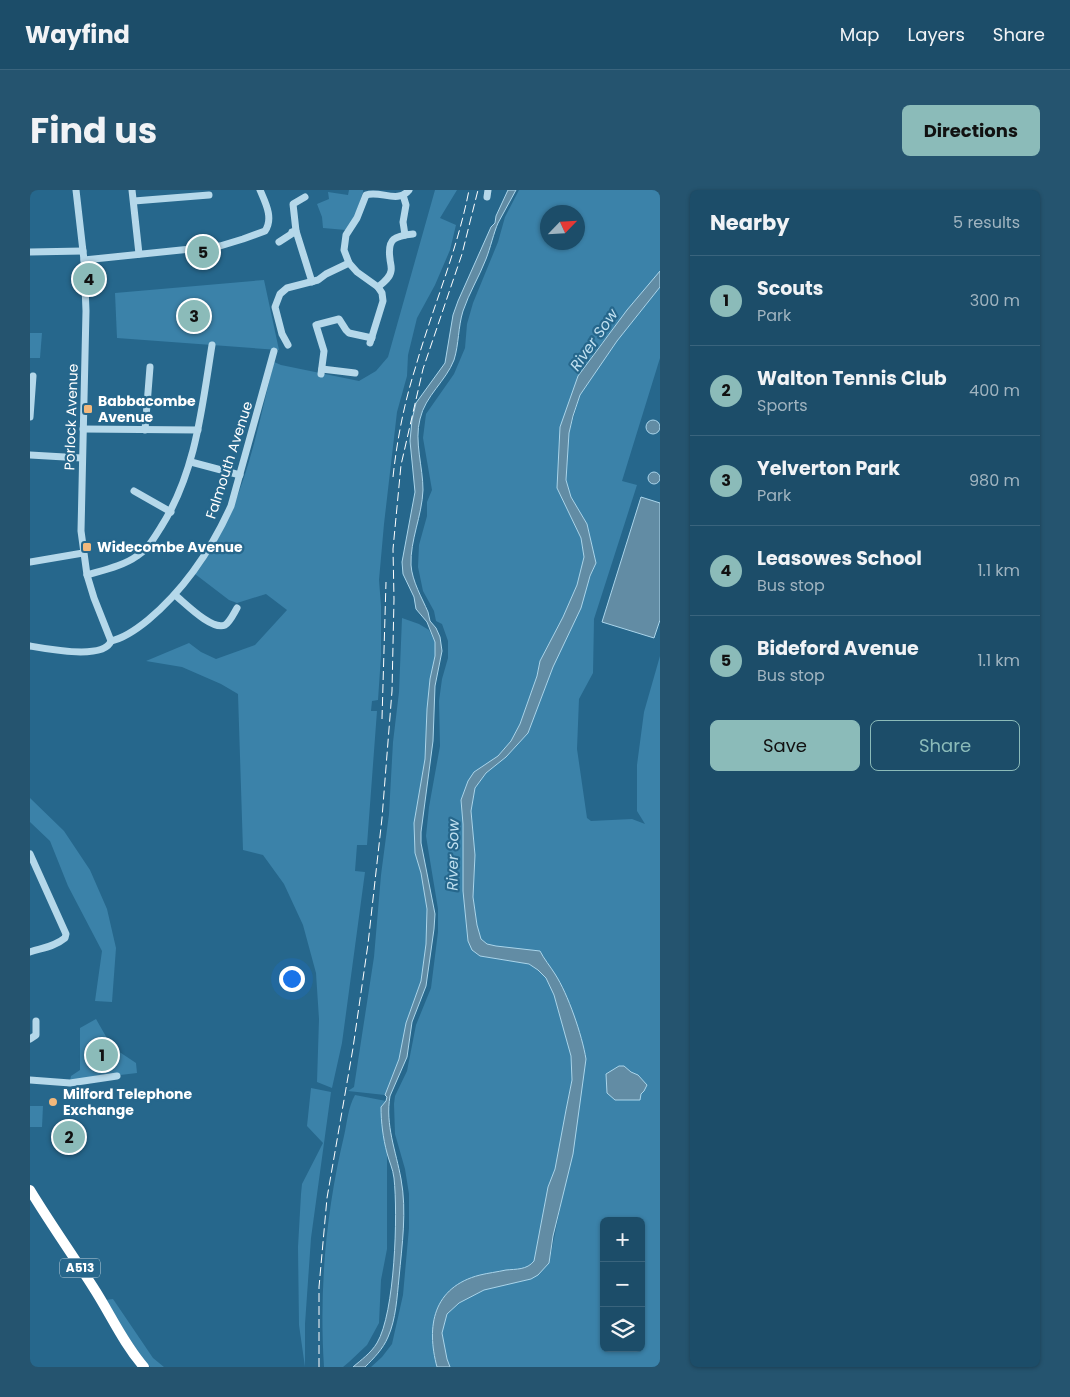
<!DOCTYPE html>
<html lang="en">
<head>
<meta charset="utf-8">
<style>
  :root { --surface:#1c4d69; --page:#25546f; --text:#f1f3f6; --muted:#a0b4c0; --line:#3a647d; --accent:#8bbbb9 }
  body { margin:0; font-family:Poppins,sans-serif; background:var(--page); color:var(--text) }
  .controls { position:absolute; right:15px; bottom:15px; display:grid; overflow:hidden; border-radius:8px; box-shadow:0 1px 4px #0004 }
  .controls button { width:45px; height:45px; display:grid; place-items:center; padding:0; border:0; border-bottom:1px solid var(--line); background:var(--surface); color:var(--text); font:25px sans-serif }
  .compass { position:absolute; left:510px; top:15px; width:45px; height:45px; border-radius:50%; background:var(--surface); box-shadow:0 1px 4px #0004; rotate:65deg }
  .you { position:absolute; left:261px; top:788px; width:18px; height:18px; margin:-12px; border:4px solid #fff; border-radius:50%; background:#1a73e8; box-shadow:0 0 0 8px #1a73e833 }
  .badge { display:grid; place-items:center; width:32px; height:32px; border-radius:50%; background:var(--accent); color:#111; font-size:16px; font-weight:700 }
  .pin { position:absolute; translate:-50% -50%; border:2px solid #fff; box-shadow:0 1px 5px #0006 }
  .list { margin:0; padding:0; list-style:none }
  h2 { display:flex; justify-content:space-between; align-items:center; height:65px; margin:0; padding:0 20px; font-size:21px }
  h2 small { font-size:16px; font-weight:400; color:var(--muted) }
  .list li { display:grid; grid-template-columns:32px 1fr auto; gap:15px; align-items:center; box-sizing:border-box; height:90px; padding:0 20px; border-top:1px solid var(--line) }
  .list b { display:block; font-size:19px; white-space:nowrap }
  .list p { margin:0; font-size:16px; white-space:nowrap; color:var(--muted) }
  .list em { font-size:16px; font-style:normal; color:var(--muted) }
  .actions { display:flex; gap:10px; padding:15px 20px }
  .actions a { flex:1; padding:11px 0; border:1px solid var(--accent); border-radius:8px; text-align:center; font-size:18px; color:var(--accent) }
  .actions .main { background:var(--accent); color:#111 }
  .icon { flex:none; width:28px; height:28px; fill:none; stroke:currentColor; stroke-width:2; stroke-linecap:round; stroke-linejoin:round }
  .map { position:relative; flex:none; width:630px; height:1177px; overflow:hidden; border-radius:8px }
  header { display:flex; align-items:center; gap:30px; box-sizing:border-box; height:70px; padding:0 25px; background:var(--surface); border-bottom:1px solid var(--line) }
  header strong { font-size:24px }
  nav { display:flex; gap:28px; margin-inline-start:auto; font-size:18px }
  .intro { display:flex; align-items:center; justify-content:space-between; box-sizing:border-box; height:120px; padding:0 30px }
  h1 { margin:0; font-size:35px }
  .button { padding:12px 22px; border-radius:8px; background:var(--accent); color:#111; font-size:18px; font-weight:700 }
  main { display:flex; gap:30px; padding:0 30px }
  aside { flex:1; background:var(--surface); border-radius:8px; box-shadow:0 1px 4px #0004 }
  .map>svg:first-child { display:block }
  .green { fill:#3b82a9; fill-rule:evenodd }
  .water { fill:#628ca4; stroke:#aad5eb }
  .lines { fill:none; stroke-linecap:round; stroke-linejoin:round }
  .minor { stroke:#b5d8ea; stroke-width:7 }
  .highway { stroke:#fff; stroke-width:10 }
  .rail { stroke:#fff; stroke-width:1; stroke-dasharray:9 4; stroke-linecap:butt }
  .poi-dot { fill:#f3b87b; stroke:#26678c; stroke-width:2 }
  .labels { text-anchor:middle; stroke-width:4.5; stroke-linejoin:round; paint-order:stroke }
  .shield { fill:#26678c; stroke:#bed1dc; stroke-width:1 }
  .shield-label { font-size:12px; font-weight:bold; fill:#fff }
  .poi-label { font-size:14px; font-weight:bold; fill:#fff; stroke:#26678c; text-anchor:start }
  .street-label { font-size:14px; fill:#fff; stroke:#26678c }
  .water-label { font-size:15px; font-style:italic; fill:#c1e1f1; stroke:#26678c }
</style>
</head>
<body>
<header>
<strong>Wayfind</strong>
<nav><a>Map</a><a>Layers</a><a>Share</a></nav>
</header>
<div class="intro"><h1>Find us</h1><a class="button">Directions</a></div>
<main>
<div class="map">
<svg width="630" height="1177" viewBox="0 0 630 1177">
  <rect width="100%" height="100%" fill="#26678c"/>
  <g class="green">
    <polygon points="319,0 333,0 333,2 325,26 316,40 293,38 292,27 287,14 299,9 298,2 318,5"/>
    <path d="M 405,0 L 427,0 L 410,28 L 426,35 L 420,60 L 405,95 L 387,128 L 378,165 L 377,186 L 367,222 L 354,334 L 349,390 L 351,416 L 351,466 L 348,510 L 342,511 L 341,521 L 347,521 L 337,655 L 327,655 L 325,681 L 335,682 L 312,853 L 302,898 L 287,892 L 289,829 L 286,783 L 273,735 L 254,694 L 233,665 L 213,660 L 208,504 L 191,494 L 152,477 L 116,471 L 159,453 L 171,462 L 186,469 L 225,455 L 257,420 L 236,404 L 207,413 L 199,410 L 165,384 C 172,376 177,367 182,358 C 217,302 228,235 244,172 L 251,175 L 329,191 L 346,181 L 358,167 Z"/>
    <path d="M 489,0 L 630,0 L 630,81 L 563,164 L 530,237 L 527,298 L 551,348 L 554,367 L 547,395 L 533,427 L 510,471 L 507,486 L 490,534 L 481,551 L 468,566 L 444,582 L 431,610 L 433,634 L 433,701 L 438,751 L 450,766 L 499,774 L 508,780 L 516,788 L 524,805 L 541,866 L 542,890 L 536,920 L 525,979 L 518,998 L 504,1071 L 497,1078 L 449,1085 L 441,1088 L 434,1092 L 406,1121 L 402,1148 L 407,1177 L 341,1177 L 352,1167 L 362,1154 L 373,1105 L 379,1038 L 379,1004 L 375,979 L 365,944 L 364,914 L 365,906 L 377,881 L 386,835 L 401,798 L 408,742 L 408,719 L 396,646 L 399,617 L 410,556 L 409,511 L 412,489 L 418,468 L 418,451 L 412,434 L 406,431 L 404,421 L 393,401 L 388,377 L 389,355 L 397,326 L 397,312 L 402,300 L 393,248 L 396,224 L 424,184 L 435,158 L 437,134 L 443,113 L 468,52 L 475,27 ZM 518,22 L 548,22 L 548,52 L 518,52 Z"/>
    <polygon points="234,90 249,160 87,148 85,103"/>
    <path d="M 630,97 L 630,168 L 592,291 L 607,295 L 564,429 L 563,483 L 549,509 L 547,559 L 557,628 L 561,631 L 602,629 L 615,634 L 607,621 L 607,575 L 614,522 L 630,466 L 630,1177 L 420,1177 L 417,1169 L 412,1143 L 417,1124 L 429,1113 L 454,1100 L 501,1089 L 519,1073 L 534,999 L 556,869 L 510,761 L 466,757 L 457,754 L 451,749 L 447,735 L 443,707 L 445,665 L 441,621 L 445,598 L 456,583 L 476,567 L 498,543 L 523,477 L 566,373 L 557,334 L 541,307 L 536,290 L 539,243 L 550,205 L 587,151 ZM 574,1031 L 611,1031 L 611,1158 L 574,1158 Z"/>
    <polygon points="0,143 12,143 10,168 0,168"/>
    <polygon points="372,428 389,434 399,440 405,452 405,466 400,489 397,519 395,569 384,633 385,663 391,683 397,719 396,754 391,791 376,833 369,869 355,905 318,901 324,897 344,767 351,685 359,624 363,552 369,502"/>
    <polygon points="0,608 34,641 60,680 77,719 86,758 82,812 65,811 72,761 38,696 20,651 0,632"/>
    <polygon points="66,829 82,857 106,873 107,883 40,891 41,886 50,880 50,838"/>
    <polygon points="281,898 301,902 281,1048 275,1134 275,1177 269,1135 268,1057 271,1004 272,994 293,953 277,936"/>
    <path d="M 325,905 L 356,911 L 351,917 L 357,964 L 357,1059 L 351,1090 L 349,1133 L 337,1155 L 319,1172 L 313,1177 L 294,1177 C 289,1100 296,1021 314,946 C 317,933 318,917 325,905 Z"/>
    <polygon points="0,916 13,916 12,937 0,937"/>
    <polygon points="28,935 52,937 50,959 26,957"/>
    <polygon points="83,1109 123,1168 134,1177 120,1177 115,1173 75,1110"/>
  </g>
  <g class="water">
    <path d="M 478,0 L 486,0 C 480,11 474,22 468,33 C 464,42 460,59 456,69 C 449,87 439,103 433,121 C 428,137 429,154 424,170 C 416,191 395,206 390,229 C 384,251 393,277 393,300 C 392,326 380,350 381,375 C 382,391 392,408 398,422 L 400,431 L 406,438 L 410,447 L 412,461 L 405,496 L 403,551 L 391,642 L 391,653 L 405,724 L 404,739 L 396,796 L 382,832 L 377,867 L 360,906 C 355,935 366,961 371,989 C 377,1021 372,1055 369,1088 C 367,1107 366,1129 358,1147 C 353,1159 344,1168 335,1177 L 323,1177 C 331,1170 341,1163 347,1153 C 365,1123 368,1024 364,988 C 363,979 359,971 357,963 C 353,948 351,932 351,917 L 356,911 L 357,907 L 355,905 L 369,869 L 376,833 L 391,791 L 396,754 L 397,719 L 391,683 L 385,663 L 384,633 L 395,569 L 397,519 L 400,489 L 405,466 L 405,452 L 397,432 L 386,419 L 384,407 L 373,384 L 372,372 L 385,302 L 380,251 L 382,230 L 386,213 L 415,173 L 423,125 L 428,111 L 461,37 L 465,33 L 466,26 Z"/>
    <path d="M 630,81 L 630,97 L 587,151 L 550,205 L 543,226 L 539,243 L 536,290 L 541,307 L 557,334 L 566,373 L 560,386 L 551,418 L 523,477 L 498,543 L 476,567 L 456,583 L 445,598 L 441,621 L 445,665 L 443,707 L 447,735 L 451,749 L 457,754 L 466,756 L 510,761 C 514,769 520,776 525,784 C 538,804 552,845 556,869 L 543,964 L 523,1046 L 519,1073 L 508,1085 L 501,1089 L 454,1100 L 429,1113 L 417,1124 L 412,1143 L 417,1169 L 420,1177 L 407,1177 C 396,1136 403,1097 450,1085 C 458,1083 467,1082 476,1080 C 486,1079 497,1080 504,1071 L 518,997 L 525,979 L 536,920 L 542,890 L 541,866 L 524,805 L 516,788 L 508,780 L 499,774 L 450,766 L 442,760 L 438,751 L 433,701 L 433,634 L 431,610 L 438,591 L 444,582 L 468,566 L 481,551 L 490,534 L 507,486 L 510,471 L 533,427 L 547,395 L 554,367 L 551,348 L 527,298 L 530,237 L 548,186 L 597,120 Z"/>
    <circle cx="623" cy="237" r="7"/>
    <circle cx="624" cy="288" r="6"/>
    <polygon points="611,307 630,313 630,430 624,448 572,432"/>
    <polygon points="589,876 594,876 601,882 608,885 617,895 614,901 611,904 610,910 585,910 577,903 576,884"/>
  </g>
  <g class="lines">
    <g class="minor">
      <polyline points="46,0 54,70 56,121 51,341 57,385 64,408 81,451"/>
      <polyline points="102,0 109,64"/>
      <polyline points="373,5 376,15 373,32 375,45"/>
      <polyline points="457,7 458,0"/>
      <polyline points="104,11 179,5"/>
      <polyline points="262,42 266,41 282,92"/>
      <polyline points="249,52 266,41 263,14 275,7"/>
      <polyline points="0,62 53,61"/>
      <path d="M 54,70 L 190,56 L 213,49 L 235,41 C 244,28 235,12 230,0"/>
      <path d="M 348,97 C 353,93 360,88 361,81 C 362,77 360,72 360,69 C 357,48 365,46 383,44"/>
      <path d="M 340,153 L 353,111 L 352,103 L 348,97 L 327,82 L 319,73 L 314,60 L 316,45 L 327,28 L 336,5 C 350,0 368,14 379,0"/>
      <polyline points="258,155 252,144 245,117 250,104 257,98 288,90 296,84 319,73"/>
      <polyline points="292,179 325,183"/>
      <polyline points="291,184 294,161 286,135 309,129 316,140 319,143 342,148"/>
      <polyline points="0,227 3,186"/>
      <polyline points="53,239 168,240"/>
      <polyline points="115,240 120,177"/>
      <polyline points="0,265 52,268"/>
      <polyline points="161,272 210,285"/>
      <polyline points="104,301 141,322"/>
      <polyline points="0,372 53,363"/>
      <path d="M 57,385 C 74,380 93,376 107,366 C 118,359 124,348 131,337 C 166,282 172,217 182,155"/>
      <path d="M 145,405 C 155,413 182,441 195,435 C 200,432 204,423 207,418"/>
      <path d="M 81,451 C 95,448 107,439 118,430 C 155,399 181,360 201,316 L 244,161"/>
      <path d="M 0,456 C 17,459 74,470 81,451"/>
      <path d="M 0,664 L 36,744 L 35,748 C 24,757 12,758 0,762"/>
      <polyline points="0,849 6,845 6,831"/>
      <polyline points="0,890 40,893 87,886"/>
    </g>
    <path class="highway" d="M 0,1000 C 20,1033 42,1064 63,1097 C 80,1123 93,1153 114,1177"/>
    <g class="rail">
      <path d="M 363,287 C 367,250 374,214 385,179 C 402,119 427,62 439,0"/>
      <polyline points="352,529 356,392"/>
      <polyline points="289,1177 289,1097 297,1008 323,858 338,754 352,628 362,501 364,409 363,359 371,275 393,179 432,64 448,0"/>
    </g>
  </g>
  <g class="poi-dot">
    <rect x="53" y="214" width="10" height="10" rx="2.5"/>
    <rect x="52" y="352" width="10" height="10" rx="2.5"/>
    <circle cx="23" cy="912" r="5"/>
  </g>
  <g class="labels">
    <rect class="shield" x="30" y="1068.5" width="40" height="19" rx="4"/>
    <g class="shield-label">
      <text x="50" y="1082">A513</text>
    </g>
    <g class="poi-label">
      <text x="68" y="216">Babbacombe<tspan x="68" dy="16">Avenue</tspan></text>
      <text x="67" y="362">Widecombe Avenue</text>
      <text x="33" y="909">Milford Telephone<tspan x="33" dy="16">Exchange</tspan></text>
    </g>
    <g class="street-label">
      <text transform="translate(41 227) rotate(-88)" y="5">Porlock Avenue</text>
      <text transform="translate(199 270) rotate(-72)" y="5">Falmouth Avenue</text>
    </g>
    <g class="water-label">
      <text transform="translate(564 150) rotate(-55)" y="5">River Sow</text>
      <text transform="translate(423 665) rotate(-89)" y="5">River Sow</text>
    </g>
  </g>
</svg>
<div class="controls">
<button>+</button>
<button>−</button>
<button><svg class="icon" aria-label="layers" viewBox="0 0 24 24"><path d="M12 4l9 5-9 5-9-5zM3 14l9 5 9-5"/></svg></button>
</div>
<svg class="compass" viewBox="-18 -18 36 36"><path d="M0-13l5 13h-10z" fill="#e53935"/><path d="M0 13l5-13h-10z" fill="#a0b4c0"/></svg>
<div class="you"></div>
<div class="pin badge" style="left:72px;top:865px">1</div>
<div class="pin badge" style="left:39px;top:947px">2</div>
<div class="pin badge" style="left:164px;top:126px">3</div>
<div class="pin badge" style="left:59px;top:89px">4</div>
<div class="pin badge" style="left:173px;top:62px">5</div>
</div>
<aside>
<h2>Nearby<small>5 results</small></h2>
<ul class="list">
<li><span class="badge">1</span><div><b>Scouts</b><p>Park</p></div><em>300 m</em></li>
<li><span class="badge">2</span><div><b>Walton Tennis Club</b><p>Sports</p></div><em>400 m</em></li>
<li><span class="badge">3</span><div><b>Yelverton Park</b><p>Park</p></div><em>980 m</em></li>
<li><span class="badge">4</span><div><b>Leasowes School</b><p>Bus stop</p></div><em>1.1 km</em></li>
<li><span class="badge">5</span><div><b>Bideford Avenue</b><p>Bus stop</p></div><em>1.1 km</em></li>
</ul>
<div class="actions"><a class="main">Save</a><a>Share</a></div>
</aside>
</main>
</body>
</html>
